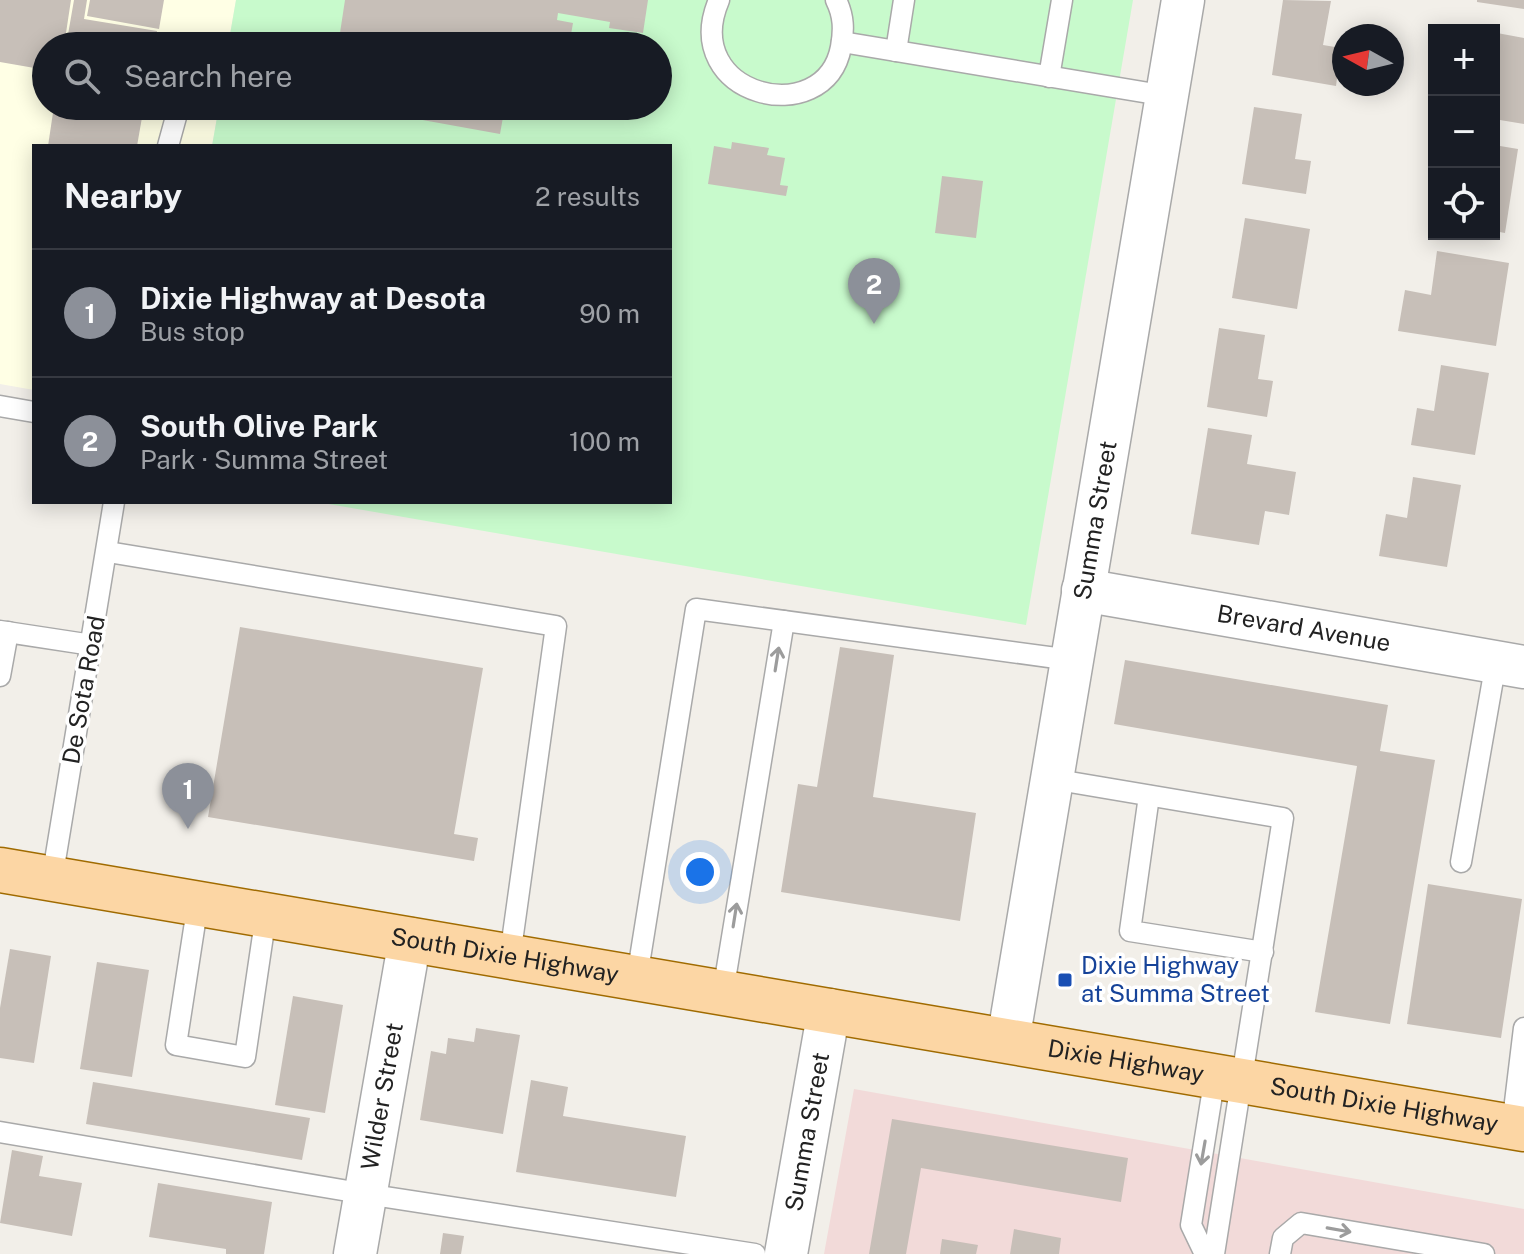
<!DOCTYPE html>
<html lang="en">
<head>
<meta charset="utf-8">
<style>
  :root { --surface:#171b24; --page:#20242c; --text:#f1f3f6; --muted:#9ea1a6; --line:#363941; --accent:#8c9099 }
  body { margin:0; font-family:"Public Sans",sans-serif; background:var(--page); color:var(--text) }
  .controls { position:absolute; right:24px; top:24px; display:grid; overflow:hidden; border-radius:0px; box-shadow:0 4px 20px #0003 }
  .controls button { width:72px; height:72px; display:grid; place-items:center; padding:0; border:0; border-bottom:2px solid var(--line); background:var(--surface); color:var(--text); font:40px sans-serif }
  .compass { position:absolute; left:1332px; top:24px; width:72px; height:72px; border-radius:50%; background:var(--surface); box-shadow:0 4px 20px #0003; rotate:278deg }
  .you { position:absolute; left:700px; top:872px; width:28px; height:28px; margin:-20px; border:6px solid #fff; border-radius:50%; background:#1a73e8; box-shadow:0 0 0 12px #1a73e833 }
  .badge { display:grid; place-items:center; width:52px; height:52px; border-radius:50%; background:var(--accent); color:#fff; font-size:26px; font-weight:700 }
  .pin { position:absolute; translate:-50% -66px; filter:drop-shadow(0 2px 4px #0008) }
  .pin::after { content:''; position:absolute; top:42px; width:28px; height:24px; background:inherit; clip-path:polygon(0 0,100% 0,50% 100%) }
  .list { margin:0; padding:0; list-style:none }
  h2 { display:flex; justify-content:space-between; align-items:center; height:104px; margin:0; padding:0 32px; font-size:34px }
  h2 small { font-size:26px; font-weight:400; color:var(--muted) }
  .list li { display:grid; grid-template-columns:52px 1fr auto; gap:24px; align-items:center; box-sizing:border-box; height:128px; padding:0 32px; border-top:2px solid var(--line) }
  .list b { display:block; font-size:30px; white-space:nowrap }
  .list p { margin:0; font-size:26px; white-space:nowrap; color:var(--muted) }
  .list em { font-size:26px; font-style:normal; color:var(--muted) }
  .icon { flex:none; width:44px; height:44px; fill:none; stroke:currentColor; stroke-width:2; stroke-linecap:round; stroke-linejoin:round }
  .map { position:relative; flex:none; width:1524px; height:1254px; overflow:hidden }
  .search { position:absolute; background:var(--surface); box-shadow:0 4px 20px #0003; left:32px; top:32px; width:640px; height:88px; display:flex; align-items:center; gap:20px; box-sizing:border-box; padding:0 28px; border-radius:44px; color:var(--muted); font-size:30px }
  .panel { position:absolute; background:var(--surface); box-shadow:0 4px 20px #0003; left:32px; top:144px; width:640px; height:360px; border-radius:0px }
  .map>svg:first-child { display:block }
  .commercial { fill:#f2dad9 }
  .education { fill:#ffffe5 }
  .park { fill:#c8facc }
  .building { fill:#c7bfb8 }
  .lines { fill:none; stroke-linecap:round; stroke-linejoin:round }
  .service-casing { stroke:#a9a9a9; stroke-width:23 }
  .minor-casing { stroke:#a9a9a9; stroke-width:45 }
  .primary-casing { stroke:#a06b00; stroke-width:47 }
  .service { stroke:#fff; stroke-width:20 }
  .minor { stroke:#fff; stroke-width:42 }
  .primary { stroke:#fcd6a4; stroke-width:44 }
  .oneway { stroke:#9c9c9c }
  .transit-dot { fill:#1a4fb4; stroke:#fff; stroke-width:3 }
  .labels { text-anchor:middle; stroke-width:7; stroke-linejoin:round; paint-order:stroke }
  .street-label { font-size:24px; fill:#222; stroke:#fff }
  .transit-label { font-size:24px; fill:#164399; stroke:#fff; text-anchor:start }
</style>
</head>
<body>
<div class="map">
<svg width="1524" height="1254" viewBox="0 0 1524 1254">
  <rect width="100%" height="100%" fill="#f2efe9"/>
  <polygon class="commercial" points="854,1089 1524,1209 1524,1254 824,1254"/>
  <polygon class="education" points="0,0 236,0 228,46 46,46 46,106 219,106 212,146 34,146 34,390 0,384"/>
  <polygon class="park" points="236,0 1133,0 1026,625 317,502 670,502 670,146 212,146 219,106 658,106 658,46 228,46"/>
  <g class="building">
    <polygon points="0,0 71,0 64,46 46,46 46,70 0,62"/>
    <polygon points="74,0 87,0 84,19 157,31 155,46 66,46"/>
    <polygon points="90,0 164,0 159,29 87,16"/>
    <polygon points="345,0 648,0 643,33 609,28 610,22 558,13 557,20 573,23 569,46 338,46"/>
    <polygon points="1283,0 1331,1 1323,45 1341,48 1336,86 1272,75"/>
    <polygon points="1477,0 1524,0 1524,9 1477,2"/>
    <polygon points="1497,33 1524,38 1524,124 1494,119 1494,52"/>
    <polygon points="54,106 144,106 137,146 48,146"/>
    <polygon points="345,106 505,106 500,134"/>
    <polygon points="1254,107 1302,114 1295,159 1311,161 1306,194 1242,184"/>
    <polygon points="732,142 769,148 767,155 785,158 780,185 788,186 786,196 708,184 714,146 731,149"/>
    <polygon points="1494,145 1518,149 1505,233 1494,231"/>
    <polygon points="942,176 983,181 976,238 935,233"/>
    <polygon points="1245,218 1310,229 1297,309 1232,298"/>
    <polygon points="1437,251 1509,263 1496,346 1398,331 1405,290 1431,295"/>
    <polygon points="1219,328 1265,335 1258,379 1273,381 1267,417 1207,407"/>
    <polygon points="1441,365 1489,373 1475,455 1411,445 1417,408 1434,411"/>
    <polygon points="1208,428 1252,435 1247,464 1296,472 1289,515 1265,511 1259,545 1191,534"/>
    <polygon points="1413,477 1461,485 1447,567 1379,556 1386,514 1407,518"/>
    <polygon points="240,627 483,668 454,834 478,838 474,861 208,817"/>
    <polygon points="840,647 894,655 873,797 976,813 960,921 781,892 798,784 817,787"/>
    <polygon points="1125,660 1388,705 1380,751 1435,760 1390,1024 1315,1012 1357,766 1114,724"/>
    <polygon points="1428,884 1522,899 1501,1038 1407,1024"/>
    <polygon points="10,949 51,956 34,1063 0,1058 0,1008"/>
    <polygon points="97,962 149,970 132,1077 80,1069"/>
    <polygon points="293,996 343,1005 325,1113 275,1105"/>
    <polygon points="476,1028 520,1035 503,1134 420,1120 431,1051 446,1054 448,1038 474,1042"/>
    <polygon points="531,1080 568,1087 563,1116 686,1136 676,1197 516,1172"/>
    <polygon points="93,1082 310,1118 302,1160 86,1124"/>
    <polygon points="892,1119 1128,1158 1121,1202 921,1168 906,1254 869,1254"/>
    <polygon points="12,1150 43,1156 39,1176 82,1183 72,1236 0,1223"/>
    <polygon points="158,1183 272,1202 264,1254 226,1254 226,1249 149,1237"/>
    <polygon points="1014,1229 1061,1238 1059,1254 1010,1254"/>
    <polygon points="443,1233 464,1236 461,1254 440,1254"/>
    <polygon points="942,1239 978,1245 976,1254 940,1254"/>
  </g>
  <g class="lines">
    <defs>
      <g id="service">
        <path d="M 719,0 C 678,96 825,132 841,47 C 844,30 844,16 836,0"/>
        <polyline points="842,42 1167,96"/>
        <polyline points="896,51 904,0"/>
        <polyline points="1049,77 1062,0"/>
        <polyline points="168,146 179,106"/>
        <polyline points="0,406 34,412"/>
        <polyline points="108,552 556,626 510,956"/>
        <polyline points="0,631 92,645"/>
        <polyline points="0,676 8,632"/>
        <polyline points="1052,779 1283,818 1214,1254"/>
        <polyline points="1149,796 1130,931 1263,952"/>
        <polyline points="1461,862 1496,662"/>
        <polyline points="52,879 114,502"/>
        <polyline points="198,903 176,1045 245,1057 266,915"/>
        <polyline points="637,977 696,609 1071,660"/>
        <polyline points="723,992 784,621"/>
        <polyline points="1512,1127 1524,1028"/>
        <polyline points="0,1132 366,1194 755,1254"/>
        <polyline points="1205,1254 1191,1225 1215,1076"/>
        <polyline points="1280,1254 1283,1238 1301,1223 1484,1254"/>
      </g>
      <g id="minor">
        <path id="s1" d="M 1083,590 L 1524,667"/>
        <path id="s2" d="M 1008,1041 L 1183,0"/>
        <path id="s3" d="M 355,1254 L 410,939"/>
        <path id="s4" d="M 786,1254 L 829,1010"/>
      </g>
      <g id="primary">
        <path id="s5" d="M 0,870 L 1524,1129"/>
      </g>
    </defs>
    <use href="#service" class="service-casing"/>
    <use href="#minor" class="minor-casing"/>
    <use href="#primary" class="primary-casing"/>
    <use href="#service" class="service"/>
    <use href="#minor" class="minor"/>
    <use href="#primary" class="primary"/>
  </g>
  <defs><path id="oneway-shaft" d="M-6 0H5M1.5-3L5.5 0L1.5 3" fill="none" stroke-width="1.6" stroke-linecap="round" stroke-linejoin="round" transform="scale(2)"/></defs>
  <g class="oneway">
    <use href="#oneway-shaft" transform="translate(777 659) rotate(-81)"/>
    <use href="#oneway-shaft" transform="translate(735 915) rotate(-81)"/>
    <use href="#oneway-shaft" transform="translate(1203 1153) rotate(100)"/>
    <use href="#oneway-shaft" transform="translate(1339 1230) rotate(10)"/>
  </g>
  <rect class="transit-dot" x="1057" y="972" width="16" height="16" rx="4"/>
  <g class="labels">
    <g class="street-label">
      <text dy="8" stroke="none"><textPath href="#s2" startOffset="528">Summa Street</textPath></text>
      <text dy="8" stroke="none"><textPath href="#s1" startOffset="224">Brevard Avenue</textPath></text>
      <text transform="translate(84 690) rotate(-80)" y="8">De Sota Road</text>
      <text dy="8" stroke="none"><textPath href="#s5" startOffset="512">South Dixie Highway</textPath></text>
      <text dy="8" stroke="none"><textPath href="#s5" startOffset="1142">Dixie Highway</textPath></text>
      <text dy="8" stroke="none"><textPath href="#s3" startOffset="160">Wilder Street</textPath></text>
      <text dy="8" stroke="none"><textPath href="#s5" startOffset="1404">South Dixie Highway</textPath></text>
      <text dy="8" stroke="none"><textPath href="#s4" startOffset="124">Summa Street</textPath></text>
    </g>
    <g class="transit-label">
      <text x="1081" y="974">Dixie Highway<tspan x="1081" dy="28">at Summa Street</tspan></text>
    </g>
  </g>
</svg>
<div class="controls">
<button>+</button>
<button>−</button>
<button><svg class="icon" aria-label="locate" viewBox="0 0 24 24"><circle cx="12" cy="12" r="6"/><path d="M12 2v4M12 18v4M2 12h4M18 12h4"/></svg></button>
</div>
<svg class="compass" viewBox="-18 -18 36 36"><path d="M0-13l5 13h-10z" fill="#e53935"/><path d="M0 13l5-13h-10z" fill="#9ea1a6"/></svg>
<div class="you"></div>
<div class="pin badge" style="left:188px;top:829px">1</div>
<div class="pin badge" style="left:874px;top:324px">2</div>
<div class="search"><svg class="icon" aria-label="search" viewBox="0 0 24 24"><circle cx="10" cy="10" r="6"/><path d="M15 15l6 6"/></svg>Search here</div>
<section class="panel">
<h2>Nearby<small>2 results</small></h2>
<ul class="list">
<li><span class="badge">1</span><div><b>Dixie Highway at Desota</b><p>Bus stop</p></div><em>90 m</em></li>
<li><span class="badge">2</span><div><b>South Olive Park</b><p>Park · Summa Street</p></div><em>100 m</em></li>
</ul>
</section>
</div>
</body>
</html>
